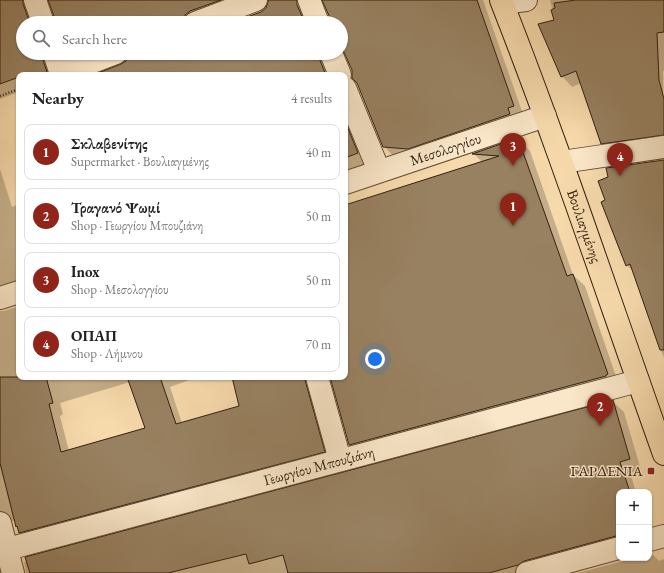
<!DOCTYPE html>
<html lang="en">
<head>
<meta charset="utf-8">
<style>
  :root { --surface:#fff; --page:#f6f6f6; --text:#222; --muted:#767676; --line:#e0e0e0; --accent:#8f2418 }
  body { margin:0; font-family:"EB Garamond",serif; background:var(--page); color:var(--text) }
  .controls { position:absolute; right:12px; bottom:12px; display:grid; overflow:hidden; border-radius:8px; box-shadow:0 1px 3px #0004 }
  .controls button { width:36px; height:36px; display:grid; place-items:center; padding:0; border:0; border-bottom:1px solid var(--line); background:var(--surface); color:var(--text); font:20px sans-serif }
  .you { position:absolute; left:375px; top:359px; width:14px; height:14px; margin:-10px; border:3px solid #fff; border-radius:50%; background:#1a73e8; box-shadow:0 0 0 6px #1a73e833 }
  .badge { display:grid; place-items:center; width:26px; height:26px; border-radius:50%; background:var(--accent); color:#fff; font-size:13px; font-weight:700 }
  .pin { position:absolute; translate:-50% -33px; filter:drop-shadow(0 1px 2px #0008) }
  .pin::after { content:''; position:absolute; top:21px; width:14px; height:12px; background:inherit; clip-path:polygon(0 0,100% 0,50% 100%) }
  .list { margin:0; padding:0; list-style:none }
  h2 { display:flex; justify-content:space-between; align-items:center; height:52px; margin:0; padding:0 16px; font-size:17px }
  h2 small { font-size:13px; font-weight:400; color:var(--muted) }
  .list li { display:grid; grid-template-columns:26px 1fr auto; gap:12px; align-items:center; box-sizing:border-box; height:56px; margin:0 8px 8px; padding:0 8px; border:1px solid var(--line); border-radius:8px }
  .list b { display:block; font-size:15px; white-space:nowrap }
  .list p { margin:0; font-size:13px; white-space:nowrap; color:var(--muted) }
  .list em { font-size:13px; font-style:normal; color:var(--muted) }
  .icon { flex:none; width:22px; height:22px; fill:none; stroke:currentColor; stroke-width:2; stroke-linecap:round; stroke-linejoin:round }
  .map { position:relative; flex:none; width:664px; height:573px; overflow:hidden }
  .search { position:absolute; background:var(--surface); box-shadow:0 1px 3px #0004; left:16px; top:16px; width:332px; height:44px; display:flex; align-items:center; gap:10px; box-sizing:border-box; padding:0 14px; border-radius:22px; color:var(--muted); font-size:15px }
  .panel { position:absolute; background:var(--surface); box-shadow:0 1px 3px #0004; left:16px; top:72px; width:332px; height:308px; border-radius:8px }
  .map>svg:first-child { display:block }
  .shadow { fill:#0003; fill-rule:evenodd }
  .building { fill:#988161; stroke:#312010 }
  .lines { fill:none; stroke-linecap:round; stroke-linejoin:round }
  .minor-casing { stroke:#624e37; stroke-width:24 }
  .primary-casing { stroke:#312010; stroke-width:24 }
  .path { stroke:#312010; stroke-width:2.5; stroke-dasharray:1 2; stroke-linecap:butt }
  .minor { stroke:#fae7c9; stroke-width:22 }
  .primary { stroke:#f7daac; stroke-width:22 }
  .poi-dot { fill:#8f2418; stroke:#fae7c9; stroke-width:1.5 }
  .labels { text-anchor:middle; stroke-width:3; stroke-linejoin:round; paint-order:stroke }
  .street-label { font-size:15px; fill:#312010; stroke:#fae7c9 }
  .poi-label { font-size:15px; fill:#312010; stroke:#fae7c9; text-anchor:end }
</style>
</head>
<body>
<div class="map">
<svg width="664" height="573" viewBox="0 0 664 573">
  <rect width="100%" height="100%" fill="#f7daac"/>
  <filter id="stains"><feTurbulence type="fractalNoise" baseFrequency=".005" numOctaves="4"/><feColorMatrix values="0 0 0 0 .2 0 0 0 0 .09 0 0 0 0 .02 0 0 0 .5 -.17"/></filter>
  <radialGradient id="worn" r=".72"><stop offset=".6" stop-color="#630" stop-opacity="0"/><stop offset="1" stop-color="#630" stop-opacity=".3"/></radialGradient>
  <g class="shadow">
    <polygon points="0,0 23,0 34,11 37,23 23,23 23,53 61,53 55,75 19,75 19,92 0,99"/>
    <polygon points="49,0 262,0 201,23 56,23 56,19"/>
    <polygon points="269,0 295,0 297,4 308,15 311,23 233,23 261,12 266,9"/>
    <polygon points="323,0 483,0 524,117 395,158 384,146 345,52 341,52 341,23 331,23 331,18"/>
    <polygon points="550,0 664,0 664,71 663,71 664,146 613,153 602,143 581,83 572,87 562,76 555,21"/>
    <polygon points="68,53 122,53 81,69 70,57"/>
    <polygon points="129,53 337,53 333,75 96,75 126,62"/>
    <polygon points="345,106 369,165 345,173"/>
    <polygon points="518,139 530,151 573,275 585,286 619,385 361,456 350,445 331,377 345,377 345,206 482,162 474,154"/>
    <polygon points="664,161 664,358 633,271 627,265"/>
    <polygon points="0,169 12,207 19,204 19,294 0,305"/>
    <path d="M 19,306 L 19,377 L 198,377 L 170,387 L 182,423 L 240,407 L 233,377 L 324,377 L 335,463 L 30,544 L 19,533 L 16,520 L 0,524 L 0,311 L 4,311 ZM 130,382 L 146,429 L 69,451 L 60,416 L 63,414 L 60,403 Z"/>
    <polygon points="613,402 624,412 641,470 630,473 636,492 619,492 619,549 532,573 26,573 24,562 26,562 25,558"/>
    <polygon points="649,553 651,553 659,561 664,559 664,573 578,573 623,561 628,558 649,558"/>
  </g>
  <g class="building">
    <polygon points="0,0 23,0 23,4 30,23 23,23 23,53 42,53 42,57 48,75 19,75 19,77 0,84"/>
    <polygon points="48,0 221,0 190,11 185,15 183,21 183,23 55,23 55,19"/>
    <polygon points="268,0 297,0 297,5 305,23 230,23 261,12 266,8 268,2"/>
    <polygon points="322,0 477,0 514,106 508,108 510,114 408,149 383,147 357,83 352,78 352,70 341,46 341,23 330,23 330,18"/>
    <polygon points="576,0 664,0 664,32 657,33 659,80 664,99 664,135 601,144 576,71 561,77 538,24 554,20 551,10 555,8 554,3"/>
    <polygon points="128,53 319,53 319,58 326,75 93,75 121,64 126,61 128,55"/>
    <polygon points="345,121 358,153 345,158"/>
    <polygon points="518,138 567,276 573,274 608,374 606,375 606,376 349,445 330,377 345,377 345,205 499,156 472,154"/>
    <polygon points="664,160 664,350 660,350 630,264 626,266 601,202 605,200 598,181 608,177 606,168"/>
    <polygon points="0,377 46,377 53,403 49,404 61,452 145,428 127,377 160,377 176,424 239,406 232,377 305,377 305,380 325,452 19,533 17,526 16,527 0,463"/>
    <polygon points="613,400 630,459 620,462 630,492 619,492 619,536 616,536 524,561 518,565 489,573 288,573 283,555 249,564 246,554 168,573 30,573 25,557"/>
  </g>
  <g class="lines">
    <defs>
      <g id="minor">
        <polyline points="35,0 43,23"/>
        <polyline points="309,0 318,23"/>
        <polyline points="503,3 526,0"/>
        <polyline points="195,23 256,0"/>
        <polyline points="54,53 61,74 116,53"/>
        <polyline points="331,53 340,75"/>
        <polyline points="345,88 379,171"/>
        <polyline points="562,162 664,147"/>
        <path id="s1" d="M 345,183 L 545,116"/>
        <polyline points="0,298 19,292"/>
        <polyline points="317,377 340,460"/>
        <polyline points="0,523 13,573"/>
        <polyline points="649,540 664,536"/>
        <path id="s2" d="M 0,551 L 638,381"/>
        <polyline points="527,573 619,548"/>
      </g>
      <g id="primary">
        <path id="s3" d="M 501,0 C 560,150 610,303 664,454"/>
      </g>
    </defs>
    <use href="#minor" class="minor-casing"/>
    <use href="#primary" class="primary-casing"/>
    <polyline class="path" points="0,96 19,89"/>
    <use href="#minor" class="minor"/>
    <use href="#primary" class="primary"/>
  </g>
  <rect class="poi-dot" x="647" y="467" width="8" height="8" rx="2"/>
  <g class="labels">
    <g class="street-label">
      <text dy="5" stroke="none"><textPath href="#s1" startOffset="106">Μεσολογγίου</textPath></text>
      <text dy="5" stroke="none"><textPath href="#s3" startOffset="241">Βουλιαγμένης</textPath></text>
      <text dy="5" stroke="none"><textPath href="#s2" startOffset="330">Γεωργίου Μπουζιάνη</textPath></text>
    </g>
    <g class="poi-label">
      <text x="643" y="476">ΓΑΡΔΕΝΙΑ</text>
    </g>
  </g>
  <rect width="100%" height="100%" filter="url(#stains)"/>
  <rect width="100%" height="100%" fill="url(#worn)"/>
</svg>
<div class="controls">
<button>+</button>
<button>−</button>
</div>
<div class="you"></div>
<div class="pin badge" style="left:513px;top:226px">1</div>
<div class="pin badge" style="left:600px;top:426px">2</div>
<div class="pin badge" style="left:513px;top:166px">3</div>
<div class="pin badge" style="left:620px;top:176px">4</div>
<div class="search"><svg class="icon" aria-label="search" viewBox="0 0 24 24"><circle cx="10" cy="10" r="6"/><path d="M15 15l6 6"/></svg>Search here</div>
<section class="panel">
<h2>Nearby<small>4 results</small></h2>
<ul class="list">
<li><span class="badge">1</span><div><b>Σκλαβενίτης</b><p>Supermarket · Βουλιαγμένης</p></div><em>40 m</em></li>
<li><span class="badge">2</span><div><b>Τραγανό Ψωμί</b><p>Shop · Γεωργίου Μπουζιάνη</p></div><em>50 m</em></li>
<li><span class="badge">3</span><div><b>Inox</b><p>Shop · Μεσολογγίου</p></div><em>50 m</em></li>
<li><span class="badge">4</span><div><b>ΟΠΑΠ</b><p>Shop · Λήμνου</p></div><em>70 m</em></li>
</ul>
</section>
</div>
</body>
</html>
